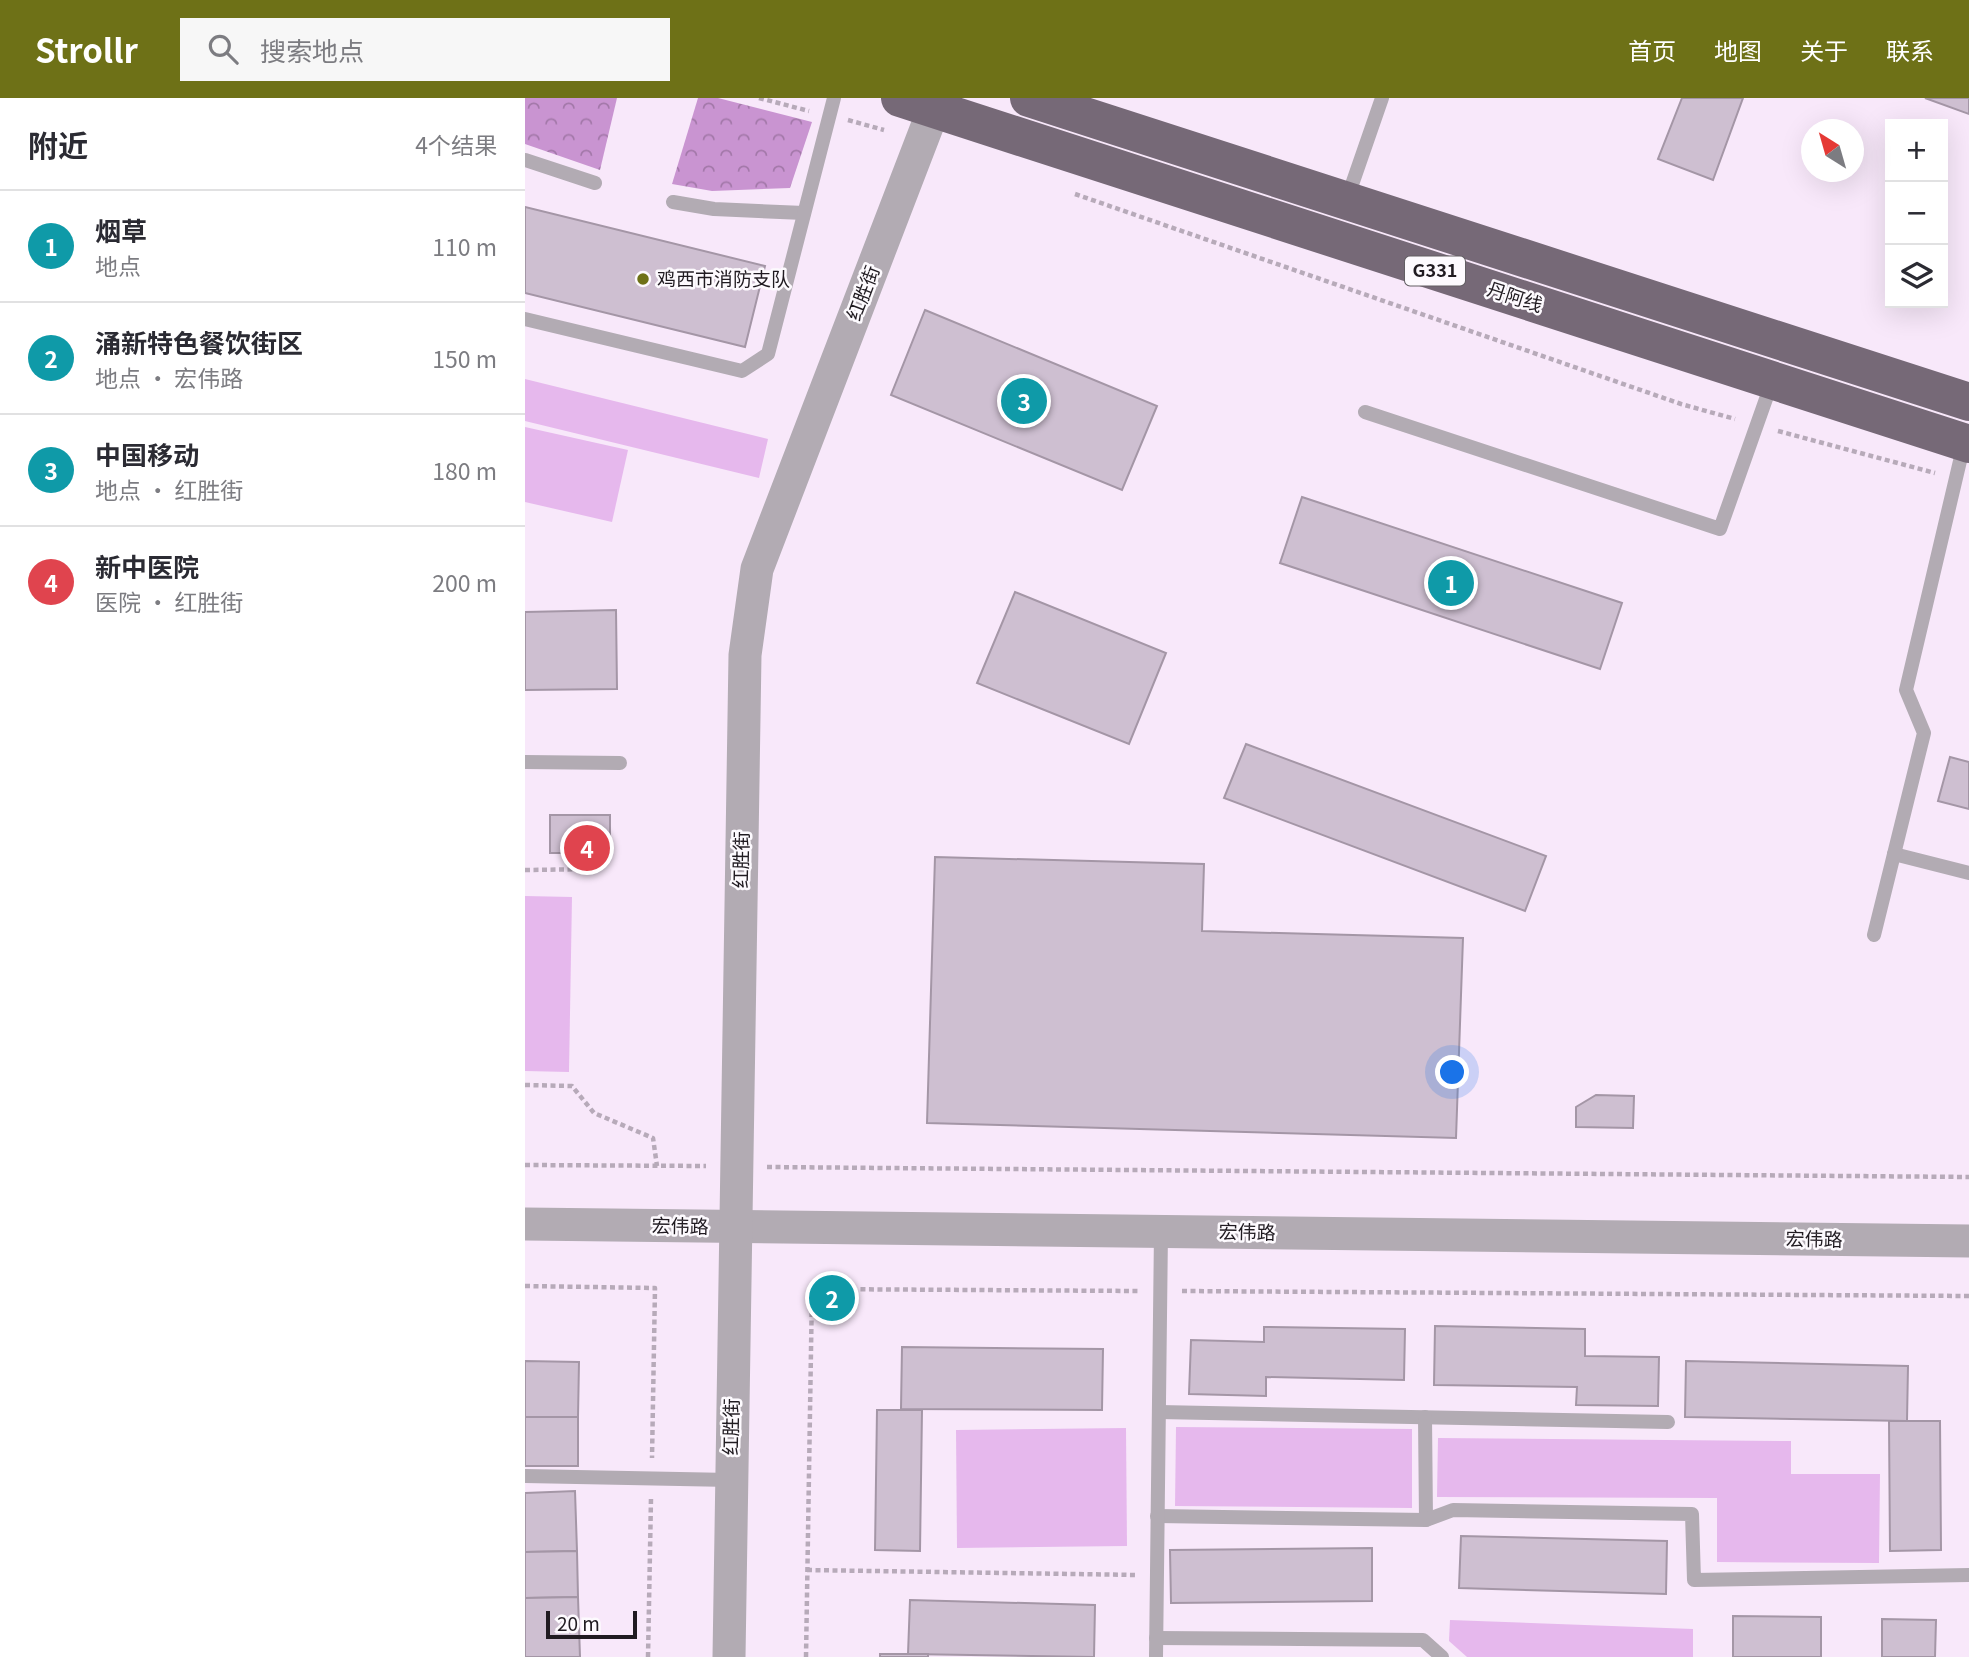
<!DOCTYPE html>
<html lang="zh">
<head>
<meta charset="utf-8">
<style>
  :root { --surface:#fff; --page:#f7f7f7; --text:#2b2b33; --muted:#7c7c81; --line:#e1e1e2; --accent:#6e7117 }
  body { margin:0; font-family:Georgia,"Noto Sans SC",serif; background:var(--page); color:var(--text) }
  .controls { position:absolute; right:21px; top:21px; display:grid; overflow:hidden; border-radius:0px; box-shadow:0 7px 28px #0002 }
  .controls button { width:63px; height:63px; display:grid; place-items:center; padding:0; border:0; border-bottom:2px solid var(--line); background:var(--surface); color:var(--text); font:35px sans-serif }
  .compass { position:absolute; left:1276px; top:21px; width:63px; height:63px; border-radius:50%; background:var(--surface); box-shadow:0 7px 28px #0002; rotate:323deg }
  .scale { position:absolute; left:21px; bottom:18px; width:91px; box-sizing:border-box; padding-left:7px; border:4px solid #201b21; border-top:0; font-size:19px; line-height:24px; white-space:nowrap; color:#201b21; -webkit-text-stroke:5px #fdfafe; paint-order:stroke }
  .you { position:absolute; left:928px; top:975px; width:24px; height:24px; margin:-18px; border:5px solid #fff; border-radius:50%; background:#1a73e8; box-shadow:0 0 0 10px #1a73e833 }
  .badge { display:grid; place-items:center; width:46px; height:46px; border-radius:50%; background:var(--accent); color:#fff; font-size:23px; font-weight:700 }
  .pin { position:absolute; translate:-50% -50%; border:4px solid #fff; box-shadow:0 2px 7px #0006 }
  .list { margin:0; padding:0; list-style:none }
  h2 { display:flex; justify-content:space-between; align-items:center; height:91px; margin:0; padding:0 28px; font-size:30px }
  h2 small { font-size:23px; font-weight:400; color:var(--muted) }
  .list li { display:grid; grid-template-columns:46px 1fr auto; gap:21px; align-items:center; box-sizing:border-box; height:112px; padding:0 28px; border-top:2px solid var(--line) }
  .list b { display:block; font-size:26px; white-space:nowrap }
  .list p { margin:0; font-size:23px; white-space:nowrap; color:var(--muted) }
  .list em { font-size:23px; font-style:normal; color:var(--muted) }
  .icon { flex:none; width:38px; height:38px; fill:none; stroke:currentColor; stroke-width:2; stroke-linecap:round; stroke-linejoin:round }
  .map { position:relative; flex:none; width:1444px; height:1559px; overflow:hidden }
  header { display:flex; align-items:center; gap:42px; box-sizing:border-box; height:98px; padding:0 35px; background:var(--accent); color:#fff }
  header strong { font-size:33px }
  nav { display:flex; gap:38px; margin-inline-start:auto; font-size:24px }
  .search { width:490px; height:63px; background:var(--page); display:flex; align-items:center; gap:18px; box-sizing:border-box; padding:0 24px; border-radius:0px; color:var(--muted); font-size:26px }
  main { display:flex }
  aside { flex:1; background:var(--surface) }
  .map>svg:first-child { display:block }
  .forest { fill:url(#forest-crowns) }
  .park { fill:#e6b8ed }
  .building { fill:#cebfd1; stroke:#a496a6; stroke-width:2 }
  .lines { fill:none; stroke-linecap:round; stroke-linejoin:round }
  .path { stroke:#b7aab9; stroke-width:4.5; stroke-dasharray:5 3.5; stroke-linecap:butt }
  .service { stroke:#b2abb3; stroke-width:14 }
  .tertiary { stroke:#b2abb3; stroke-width:33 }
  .trunk { stroke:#766977; stroke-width:38 }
  .poi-dot { fill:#6e7117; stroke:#fdfafe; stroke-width:2.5 }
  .labels { text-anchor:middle; stroke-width:5; stroke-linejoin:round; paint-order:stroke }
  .shield { fill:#fdfafe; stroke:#625e63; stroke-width:2 }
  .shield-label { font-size:18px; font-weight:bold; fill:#201b21 }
  .poi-label { font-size:19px; fill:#201b21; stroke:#fdfafe; text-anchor:start }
  .street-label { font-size:19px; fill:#201b21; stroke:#fdfafe }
</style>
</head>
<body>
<header>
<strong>Strollr</strong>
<div class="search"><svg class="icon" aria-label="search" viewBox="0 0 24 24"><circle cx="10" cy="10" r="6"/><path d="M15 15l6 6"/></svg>搜索地点</div>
<nav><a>首页</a><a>地图</a><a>关于</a><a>联系</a></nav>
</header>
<main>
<aside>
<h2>附近<small>4个结果</small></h2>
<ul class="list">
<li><span class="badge" style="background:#0f9aa8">1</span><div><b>烟草</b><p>地点</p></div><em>110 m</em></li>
<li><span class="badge" style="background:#0f9aa8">2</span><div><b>涌新特色餐饮街区</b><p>地点 · 宏伟路</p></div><em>150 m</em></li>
<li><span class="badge" style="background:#0f9aa8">3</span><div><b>中国移动</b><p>地点 · 红胜街</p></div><em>180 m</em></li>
<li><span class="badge" style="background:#e0444e">4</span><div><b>新中医院</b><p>医院 · 红胜街</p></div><em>200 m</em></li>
</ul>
</aside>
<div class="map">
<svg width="1444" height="1559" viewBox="0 0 1444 1559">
  <defs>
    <pattern id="forest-crowns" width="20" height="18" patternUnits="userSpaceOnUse" patternTransform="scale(1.75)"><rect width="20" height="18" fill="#c994d1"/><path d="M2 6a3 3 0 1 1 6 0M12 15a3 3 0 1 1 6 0" fill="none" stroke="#a378a9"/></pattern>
  </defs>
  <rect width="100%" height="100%" fill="#f8e8fa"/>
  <g class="forest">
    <polygon points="0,0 92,0 75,72 0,46"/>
    <polygon points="173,0 193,0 287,24 265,90 187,93 147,86"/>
  </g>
  <g class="park">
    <polygon points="0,281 243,341 234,380 0,323"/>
    <polygon points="0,329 103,352 87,424 0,404"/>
    <polygon points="0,798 47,799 44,974 0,973"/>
    <polygon points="651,1329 887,1331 887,1410 650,1408"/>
    <polygon points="601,1330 602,1448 432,1450 431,1332"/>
    <polygon points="913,1340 1266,1343 1266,1376 1355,1376 1354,1465 1192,1464 1192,1400 912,1399"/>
    <polygon points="925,1522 1168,1531 1168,1559 942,1559 924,1543"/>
  </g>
  <g class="building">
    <polygon points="1157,0 1218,0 1188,82 1133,61"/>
    <polygon points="1400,0 1444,0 1444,16"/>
    <polygon points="0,109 240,168 220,249 0,195"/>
    <polygon points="400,212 632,308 597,392 366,297"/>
    <polygon points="777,399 1097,505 1075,571 755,465"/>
    <polygon points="490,494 641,555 604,646 452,585"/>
    <polygon points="91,512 92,591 0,592 0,514"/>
    <polygon points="721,646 1021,758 1000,813 699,700"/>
    <polygon points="1425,659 1444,664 1444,711 1413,703"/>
    <rect x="25" y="717" width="60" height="38"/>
    <polygon points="410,759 679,766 677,833 938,840 931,1040 402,1025"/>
    <polygon points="1071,997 1109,998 1108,1030 1051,1029 1051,1009"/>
    <polygon points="910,1228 1060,1231 1060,1258 1134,1259 1133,1308 1051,1307 1052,1289 909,1287"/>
    <polygon points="739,1229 880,1231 879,1282 741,1279 741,1298 664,1296 666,1242 739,1244"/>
    <polygon points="377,1249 578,1251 577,1312 376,1311"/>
    <polygon points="0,1263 54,1264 53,1319 0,1319"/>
    <polygon points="1161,1263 1383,1268 1382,1323 1160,1319"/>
    <polygon points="352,1312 397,1312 395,1453 350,1452"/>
    <rect x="0" y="1319" width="53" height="49"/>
    <polygon points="1364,1323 1415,1323 1416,1452 1365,1453"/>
    <polygon points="50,1393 52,1453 0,1454 0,1395"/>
    <polygon points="936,1438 1142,1443 1141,1496 934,1490"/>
    <polygon points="847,1450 847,1503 646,1505 645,1452"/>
    <polygon points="52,1453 53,1499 0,1500 0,1454"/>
    <polygon points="53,1499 55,1559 0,1559 0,1500"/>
    <polygon points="385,1502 570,1507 569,1559 383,1556"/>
    <polygon points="1208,1518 1296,1519 1296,1559 1208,1559"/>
    <polygon points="1357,1521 1411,1522 1410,1559 1357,1559"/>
    <rect x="355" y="1556" width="48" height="3"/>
  </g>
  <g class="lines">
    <g class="path">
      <polyline points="234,0 284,13"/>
      <polyline points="323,22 359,32"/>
      <polyline points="550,96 1156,306 1210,321"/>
      <polyline points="1253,333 1410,375"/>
      <polyline points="0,772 74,771"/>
      <polyline points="0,987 47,988 69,1015 128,1040 132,1068"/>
      <polyline points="0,1067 181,1068"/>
      <polyline points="242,1069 1444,1079"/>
      <polyline points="0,1188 130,1190 127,1360"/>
      <polyline points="657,1193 1444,1198"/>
      <polyline points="282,1472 613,1477"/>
      <polyline points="123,1559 126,1400"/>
      <polyline points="281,1559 287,1191 614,1193"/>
    </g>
    <g class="service">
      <polyline points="0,62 70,85"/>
      <polyline points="822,101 857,0"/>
      <polyline points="148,104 189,111 279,115"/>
      <polyline points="0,221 217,273 243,256 309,0"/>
      <polyline points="840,314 1195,431 1247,284"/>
      <polyline points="0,664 95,665"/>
      <polyline points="1369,756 1444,775"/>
      <polyline points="1349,837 1399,635 1381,592 1439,346"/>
      <polyline points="634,1314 1143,1324"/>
      <polyline points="900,1319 901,1422"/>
      <polyline points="0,1378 206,1382"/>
      <polyline points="632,1418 901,1422 928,1412 1167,1416 1169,1482 1444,1477"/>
      <polyline points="631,1540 898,1542 917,1559"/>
      <polyline points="631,1559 636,1133"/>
    </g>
    <g class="tertiary">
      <polyline points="0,1126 1444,1143"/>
      <polyline points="204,1559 220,557 232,471 413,0"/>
    </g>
    <g class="trunk">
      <polyline points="375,0 1444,346"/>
      <polyline points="504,0 1444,304"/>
    </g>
  </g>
  <circle class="poi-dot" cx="118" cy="181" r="7"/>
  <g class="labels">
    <rect class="shield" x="880" y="158.5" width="60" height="29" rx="5"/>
    <g class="shield-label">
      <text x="910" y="179">G331</text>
    </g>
    <g class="poi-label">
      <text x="132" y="188">鸡西市消防支队</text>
    </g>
    <g class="street-label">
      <text transform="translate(338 195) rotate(-69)" y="7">红胜街</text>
      <text transform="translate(990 199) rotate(18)" y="7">丹阿线</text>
      <text transform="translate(216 762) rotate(-89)" y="7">红胜街</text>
      <text transform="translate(155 1128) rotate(1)" y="7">宏伟路</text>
      <text transform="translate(722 1134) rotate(1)" y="7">宏伟路</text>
      <text transform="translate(1289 1141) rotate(1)" y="7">宏伟路</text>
      <text transform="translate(206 1329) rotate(-89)" y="7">红胜街</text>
    </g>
  </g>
</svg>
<div class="controls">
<button>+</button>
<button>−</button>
<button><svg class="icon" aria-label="layers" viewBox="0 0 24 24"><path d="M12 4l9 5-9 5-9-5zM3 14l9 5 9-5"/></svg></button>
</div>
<svg class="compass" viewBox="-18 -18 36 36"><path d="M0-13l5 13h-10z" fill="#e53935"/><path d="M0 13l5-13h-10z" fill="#7c7c81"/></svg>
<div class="scale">20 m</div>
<div class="you"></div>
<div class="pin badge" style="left:926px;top:485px;background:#0f9aa8">1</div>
<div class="pin badge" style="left:307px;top:1200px;background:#0f9aa8">2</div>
<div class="pin badge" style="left:499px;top:303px;background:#0f9aa8">3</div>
<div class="pin badge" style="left:62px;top:750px;background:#e0444e">4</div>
</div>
</main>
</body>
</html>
